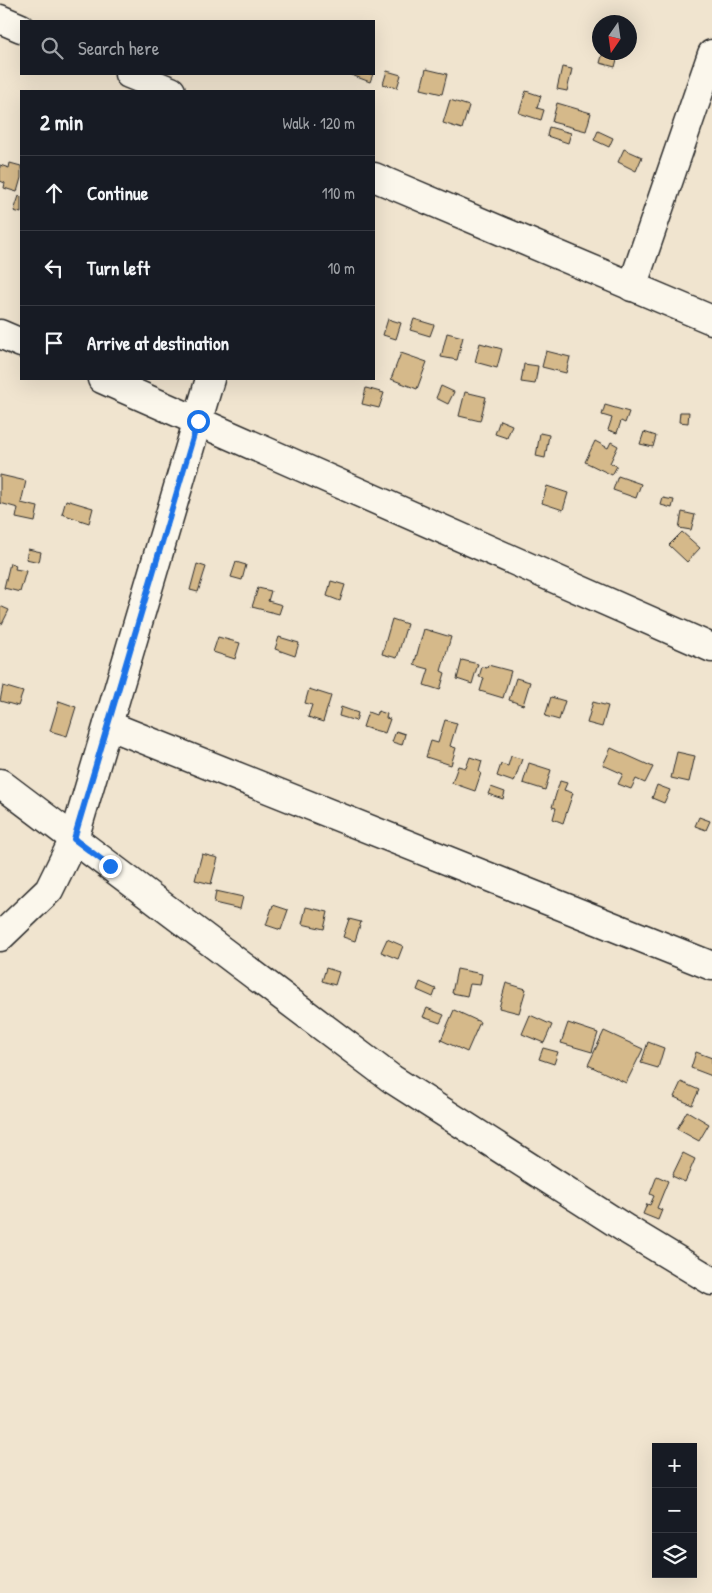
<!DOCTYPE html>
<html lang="en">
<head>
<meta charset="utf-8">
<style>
  :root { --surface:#171b24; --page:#242831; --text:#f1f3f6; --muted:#9ea1a6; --line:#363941 }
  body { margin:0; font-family:"Patrick Hand",sans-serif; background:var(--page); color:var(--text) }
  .controls { position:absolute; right:15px; bottom:15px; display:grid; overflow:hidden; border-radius:0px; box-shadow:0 5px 20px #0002 }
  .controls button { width:45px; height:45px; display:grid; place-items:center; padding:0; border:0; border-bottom:1px solid var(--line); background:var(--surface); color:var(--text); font:25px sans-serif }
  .compass { position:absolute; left:592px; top:15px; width:45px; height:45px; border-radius:50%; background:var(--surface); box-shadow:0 5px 20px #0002; rotate:193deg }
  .stop { position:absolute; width:15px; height:15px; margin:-11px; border:4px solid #1a73e8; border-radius:50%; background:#fff }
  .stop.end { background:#1a73e8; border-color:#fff; box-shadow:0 1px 5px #0008 }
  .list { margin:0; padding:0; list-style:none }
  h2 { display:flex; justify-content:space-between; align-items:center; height:65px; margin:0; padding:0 20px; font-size:21px }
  h2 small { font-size:16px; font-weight:400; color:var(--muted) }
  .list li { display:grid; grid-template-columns:32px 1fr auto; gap:15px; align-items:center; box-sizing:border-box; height:75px; padding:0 20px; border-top:1px solid var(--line) }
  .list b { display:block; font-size:19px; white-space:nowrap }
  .list em { font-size:16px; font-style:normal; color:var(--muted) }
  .icon { flex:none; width:28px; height:28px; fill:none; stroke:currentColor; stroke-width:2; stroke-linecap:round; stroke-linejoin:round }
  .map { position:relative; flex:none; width:712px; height:1593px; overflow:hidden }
  .search { position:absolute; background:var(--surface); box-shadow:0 5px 20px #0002; left:20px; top:20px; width:355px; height:55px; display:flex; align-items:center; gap:12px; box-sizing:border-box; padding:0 18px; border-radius:0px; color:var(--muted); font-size:19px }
  .panel { position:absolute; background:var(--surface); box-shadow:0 5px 20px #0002; left:20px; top:90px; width:355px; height:290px; border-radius:0px }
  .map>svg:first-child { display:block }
  .building { fill:#d5b98a; stroke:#2b2b2b }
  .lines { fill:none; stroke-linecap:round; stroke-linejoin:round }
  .minor-casing { stroke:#2b2b2b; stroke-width:31 }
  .minor { stroke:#fbf7ec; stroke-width:28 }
  .route { stroke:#1a73e8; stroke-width:6 }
</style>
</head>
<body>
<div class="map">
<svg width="712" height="1593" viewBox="0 0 712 1593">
  <rect width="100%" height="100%" fill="#f0e4cf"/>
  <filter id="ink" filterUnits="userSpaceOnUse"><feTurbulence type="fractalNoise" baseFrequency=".02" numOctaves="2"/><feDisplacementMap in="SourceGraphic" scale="10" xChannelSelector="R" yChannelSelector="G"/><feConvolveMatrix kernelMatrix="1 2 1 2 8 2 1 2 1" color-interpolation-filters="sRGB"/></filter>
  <g filter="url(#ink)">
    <g class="building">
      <polygon points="603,52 619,52 615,67 600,63"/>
      <polygon points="562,67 572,69 567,91 557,89"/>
      <polygon points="426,69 447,74 442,94 421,89"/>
      <polygon points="387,71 401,75 397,88 383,84"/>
      <polygon points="349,74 373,74 370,82"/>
      <polygon points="526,91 541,96 537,108 544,110 541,120 519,113"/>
      <polygon points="450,100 469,106 462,129 443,123"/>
      <polygon points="557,103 591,113 586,131 552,122"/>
      <polygon points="549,127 571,133 568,143 547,136"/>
      <polygon points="598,131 613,138 609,147 594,140"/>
      <polygon points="624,149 642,157 636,171 618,162"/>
      <polygon points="10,163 21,166 21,178 17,192 4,188 5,183 0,181 0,165 9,168"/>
      <polygon points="19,196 21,197 21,213 14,211"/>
      <polygon points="388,319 401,323 396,339 383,335"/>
      <polygon points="414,319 434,325 430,336 410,330"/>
      <polygon points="447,333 463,337 457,360 441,357"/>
      <polygon points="480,343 502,349 497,368 475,362"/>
      <polygon points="546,351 570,357 566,373 542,367"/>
      <polygon points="401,353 427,362 417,389 391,379"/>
      <polygon points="524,364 538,366 535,384 521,382"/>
      <polygon points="441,386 454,392 448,404 436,398"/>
      <polygon points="366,388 384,393 379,408 362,404"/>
      <polygon points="465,392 486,397 480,421 459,416"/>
      <polygon points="605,405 629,412 625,423 621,421 617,433 608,430 612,418 602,415"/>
      <polygon points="680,412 689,412 688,423 679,422"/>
      <polygon points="500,420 512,425 507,438 495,434"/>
      <polygon points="644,432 656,436 653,447 640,444"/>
      <polygon points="540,433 549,435 545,458 536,456"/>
      <polygon points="595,441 608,448 611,442 618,446 610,463 617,466 612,475 585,462"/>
      <polygon points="0,475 26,481 21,503 38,507 35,522 16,518 18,508 0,503"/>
      <polygon points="618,476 641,484 636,498 613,490"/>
      <polygon points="547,486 568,493 563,510 542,503"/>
      <polygon points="663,498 674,500 672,508 661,505"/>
      <polygon points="66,500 93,508 89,523 62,514"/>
      <polygon points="682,512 695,515 691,530 679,528"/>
      <polygon points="682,532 700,548 687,562 669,545"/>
      <polygon points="28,549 41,552 39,562 26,559"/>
      <polygon points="236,562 246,565 242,580 231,577"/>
      <polygon points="10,563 16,565 15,569 26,571 20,592 4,588"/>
      <polygon points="197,564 206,567 198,592 190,590"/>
      <polygon points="331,581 345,585 340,601 327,596"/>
      <polygon points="258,588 271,591 268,601 282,605 279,614 252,607"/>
      <polygon points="0,606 9,610 2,624 0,623"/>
      <polygon points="392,619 407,624 397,658 382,654"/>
      <polygon points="424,629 451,637 441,671 445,673 440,690 424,685 429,669 414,665"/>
      <polygon points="218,637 240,643 235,659 213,652"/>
      <polygon points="279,637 299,643 295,656 275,649"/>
      <polygon points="462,660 478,664 472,684 457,679"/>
      <polygon points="488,665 511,671 503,698 480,691 484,678 479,677 482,667 487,668"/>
      <polygon points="516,678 530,682 523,705 509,700"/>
      <polygon points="3,686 23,692 18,706 0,701"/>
      <polygon points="309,689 331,696 323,722 308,717 312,705 305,703"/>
      <polygon points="551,697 565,701 559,720 545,716"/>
      <polygon points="59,701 76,707 67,736 50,731"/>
      <polygon points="593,702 608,706 602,727 587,723"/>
      <polygon points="341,707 358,713 356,721 339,716"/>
      <polygon points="378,711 387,714 386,718 390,719 385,733 363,727 368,712 376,715"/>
      <polygon points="445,720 457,723 450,746 456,748 451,765 426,757 431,741 438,743"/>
      <polygon points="396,731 405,734 402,745 392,742"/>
      <polygon points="611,748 653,767 645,783 636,779 631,789 618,784 623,774 603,765"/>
      <polygon points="677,752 695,756 689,782 671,778"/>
      <polygon points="511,756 522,759 514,782 497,776 501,764 508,766"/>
      <polygon points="470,757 482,761 479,772 481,773 475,791 452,783 458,766 466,768"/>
      <polygon points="529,763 551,770 545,790 523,783"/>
      <polygon points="560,781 567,783 564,790 573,793 563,823 553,819 556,808 552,807"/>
      <polygon points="657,785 670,790 664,803 652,798"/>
      <polygon points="491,787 505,792 503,799 488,794"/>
      <polygon points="699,817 710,821 706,830 695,826"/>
      <polygon points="202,854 218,858 211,884 195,880"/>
      <polygon points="216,891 243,897 240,909 214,903"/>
      <polygon points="273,905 288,910 281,930 266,925"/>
      <polygon points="306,907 328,912 324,929 302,924"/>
      <polygon points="349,919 361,922 355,941 343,937"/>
      <polygon points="387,939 403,946 398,959 381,952"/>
      <polygon points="326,968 339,972 335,985 322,981"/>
      <polygon points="457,969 482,974 480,985 470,984 467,996 452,993"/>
      <polygon points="420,982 436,989 433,997 417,990"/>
      <polygon points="506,983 526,989 519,1013 499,1008"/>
      <polygon points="427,1008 444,1015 440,1023 423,1017"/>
      <polygon points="454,1010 480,1022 467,1052 441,1040"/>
      <polygon points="530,1015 552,1025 544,1043 522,1034"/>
      <polygon points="568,1023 598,1033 592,1052 561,1043"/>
      <polygon points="604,1031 643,1049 626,1083 588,1065"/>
      <polygon points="648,1042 664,1048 658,1068 641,1063"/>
      <polygon points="543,1048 558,1052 554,1064 539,1059"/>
      <polygon points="696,1052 712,1058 712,1076 691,1068"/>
      <polygon points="681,1082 699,1090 692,1105 674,1097"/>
      <polygon points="687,1111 709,1124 699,1141 677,1129"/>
      <polygon points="683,1153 695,1159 685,1182 672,1176"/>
      <polygon points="657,1176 668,1181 657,1208 662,1210 658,1220 643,1214 647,1204 650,1205 654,1196 650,1194"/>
    </g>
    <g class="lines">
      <defs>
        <g id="minor">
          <polyline points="0,19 21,28"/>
          <polyline points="129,74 171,91"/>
          <polyline points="374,177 712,320"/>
          <polyline points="632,287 712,54"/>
          <polyline points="0,334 21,343"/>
          <polyline points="102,379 712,648"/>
          <polyline points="108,725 712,966"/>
          <polyline points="0,783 392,1079 626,1229 712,1281"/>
          <polyline points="0,937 49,890 74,839 210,379"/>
        </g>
      </defs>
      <use href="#minor" class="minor-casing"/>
      <use href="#minor" class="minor"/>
    </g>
  </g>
  <g class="lines" filter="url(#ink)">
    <polyline class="route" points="110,866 74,839 198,421"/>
  </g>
</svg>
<div class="controls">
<button>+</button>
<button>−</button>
<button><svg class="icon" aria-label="layers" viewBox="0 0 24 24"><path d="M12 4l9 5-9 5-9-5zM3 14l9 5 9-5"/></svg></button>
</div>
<svg class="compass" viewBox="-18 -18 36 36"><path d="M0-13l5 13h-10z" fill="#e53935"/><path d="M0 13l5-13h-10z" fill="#9ea1a6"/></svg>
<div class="stop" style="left:198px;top:421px"></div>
<div class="stop end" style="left:110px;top:866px"></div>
<div class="search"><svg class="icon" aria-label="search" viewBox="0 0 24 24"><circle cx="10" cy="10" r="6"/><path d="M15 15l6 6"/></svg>Search here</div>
<section class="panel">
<h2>2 min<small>Walk · 120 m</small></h2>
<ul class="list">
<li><svg class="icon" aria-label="ahead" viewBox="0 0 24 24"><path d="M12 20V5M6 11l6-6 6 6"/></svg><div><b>Continue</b></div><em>110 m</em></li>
<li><svg class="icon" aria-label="left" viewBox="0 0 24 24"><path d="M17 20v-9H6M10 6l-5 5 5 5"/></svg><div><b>Turn left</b></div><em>10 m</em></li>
<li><svg class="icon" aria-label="arrive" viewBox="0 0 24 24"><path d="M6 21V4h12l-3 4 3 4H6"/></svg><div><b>Arrive at destination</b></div></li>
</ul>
</section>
</div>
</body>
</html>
